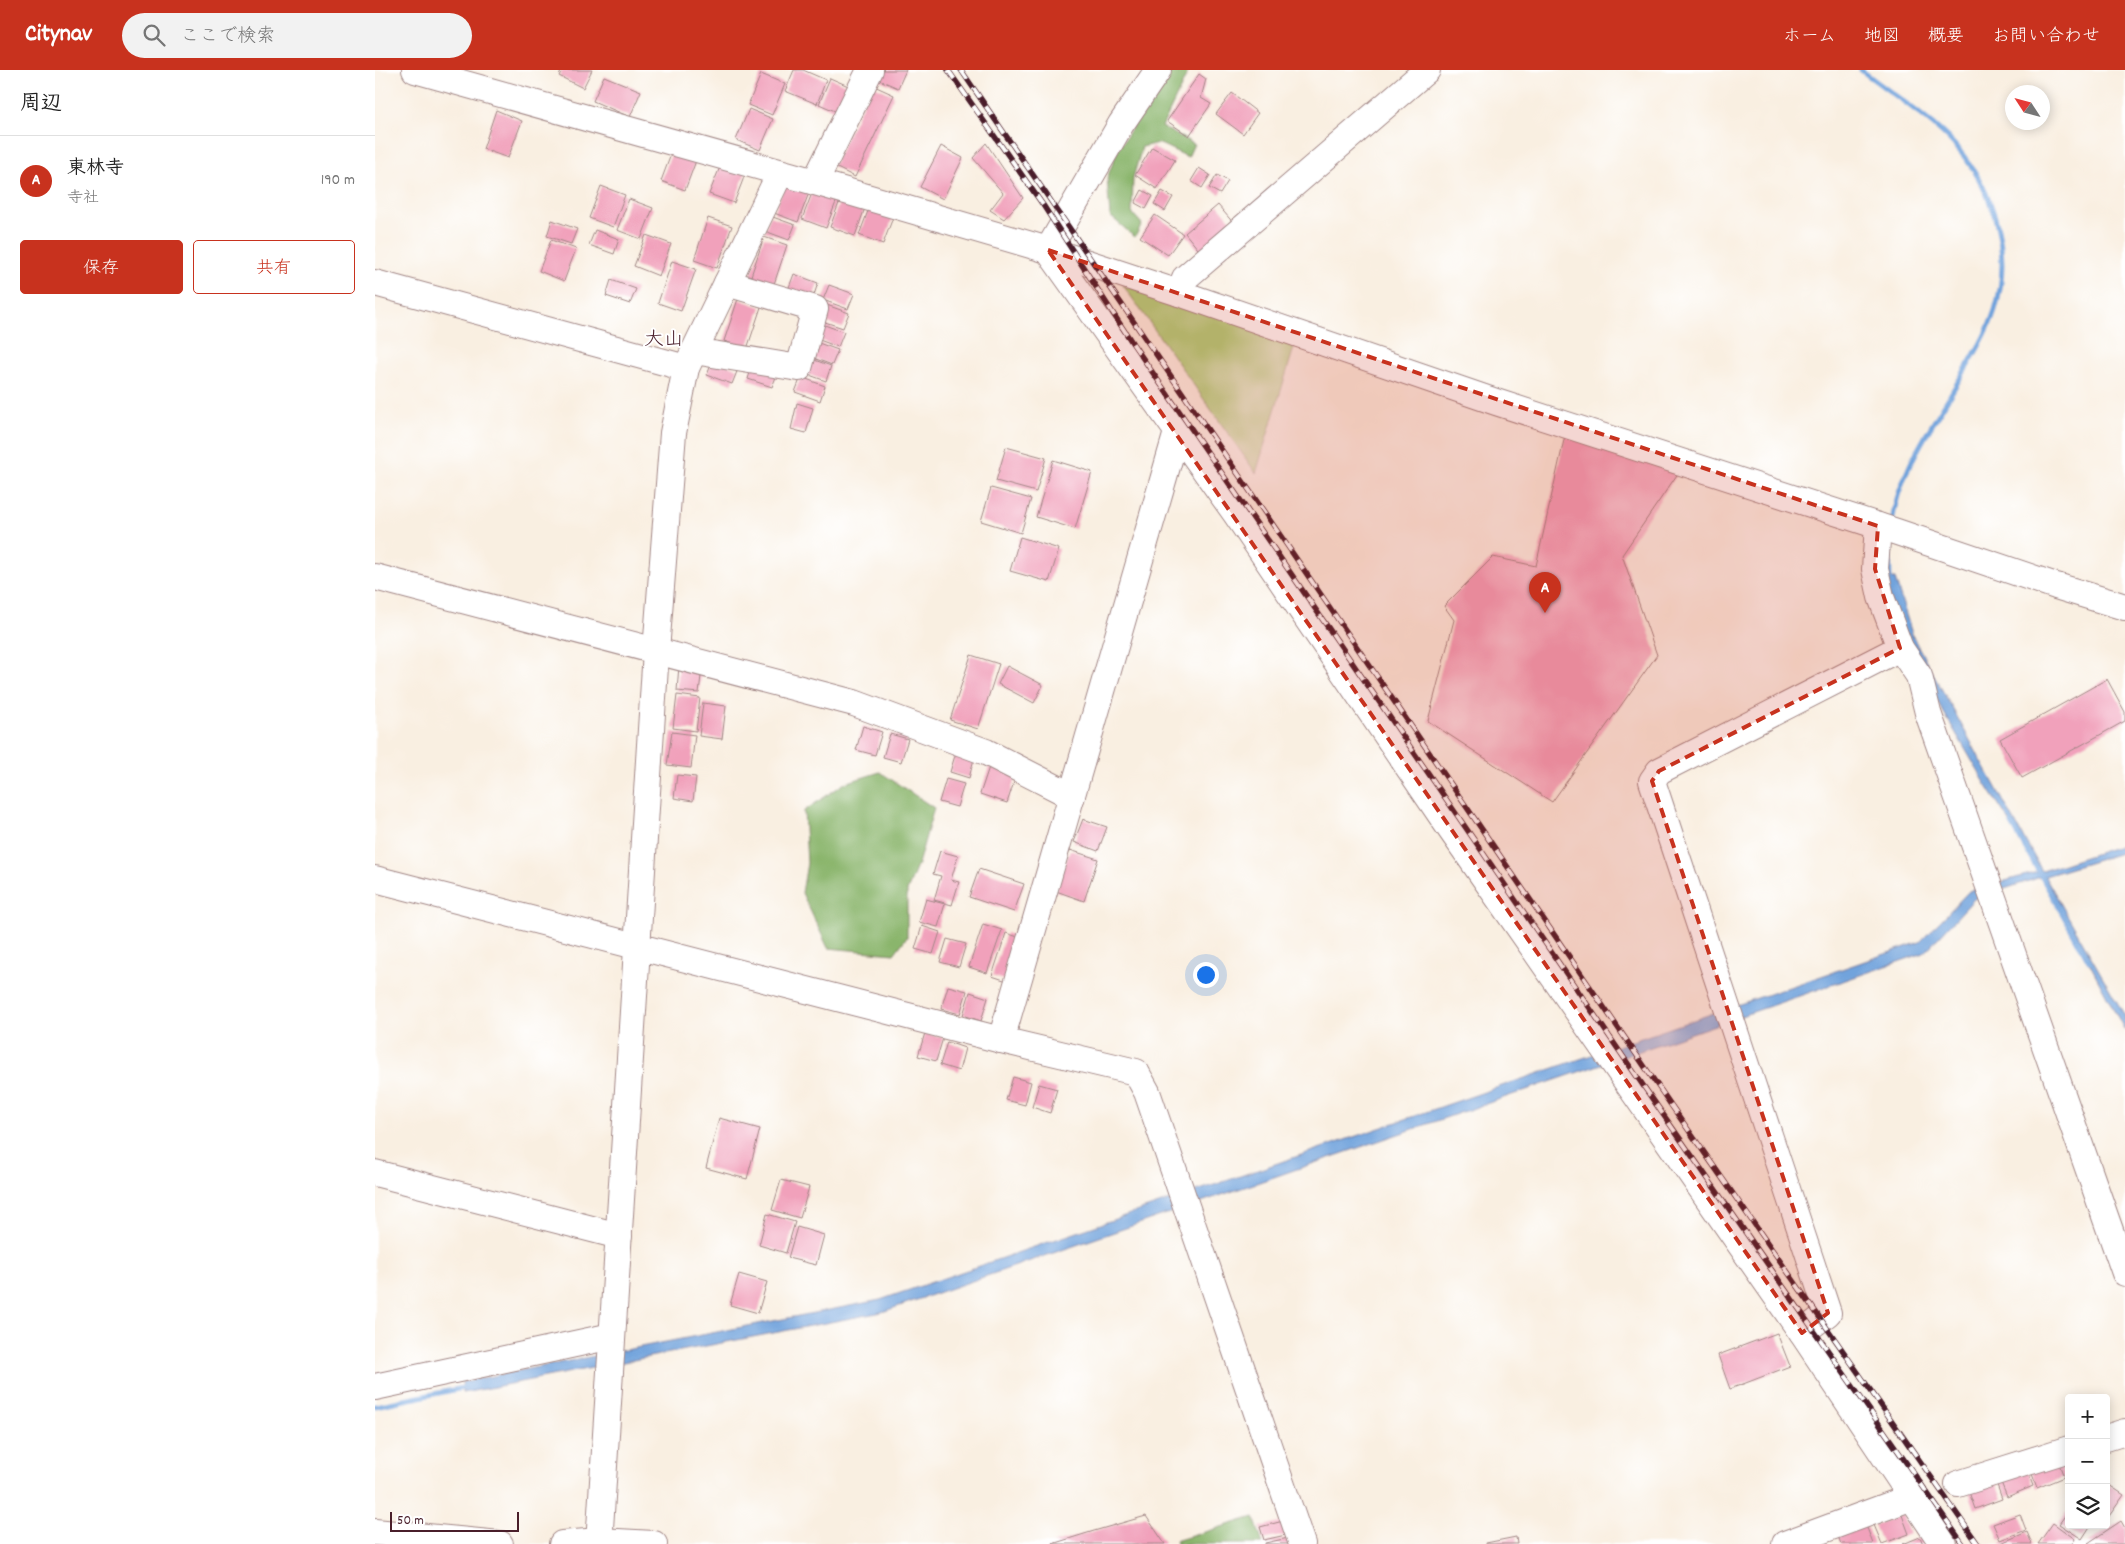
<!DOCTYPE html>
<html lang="ja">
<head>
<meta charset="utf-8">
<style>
  :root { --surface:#fff; --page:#f2f2f2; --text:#222; --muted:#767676; --line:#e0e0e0; --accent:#c8321e }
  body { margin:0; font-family:Dekko,"Klee One",sans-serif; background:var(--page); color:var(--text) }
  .controls { position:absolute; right:15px; bottom:15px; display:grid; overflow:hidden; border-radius:5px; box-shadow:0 2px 12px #0003 }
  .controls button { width:45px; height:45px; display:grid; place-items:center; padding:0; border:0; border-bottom:1px solid var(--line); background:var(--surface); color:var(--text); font:25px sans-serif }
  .compass { position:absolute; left:1630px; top:15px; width:45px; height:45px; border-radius:50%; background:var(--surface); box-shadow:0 2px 12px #0003; rotate:306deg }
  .scale { position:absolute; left:15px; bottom:12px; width:129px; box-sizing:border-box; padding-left:5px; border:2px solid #4a1f2b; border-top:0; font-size:14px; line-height:18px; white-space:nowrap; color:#4a1f2b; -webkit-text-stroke:4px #fff; paint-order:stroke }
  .you { position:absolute; left:830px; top:904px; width:18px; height:18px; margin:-12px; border:4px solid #fff; border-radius:50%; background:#1a73e8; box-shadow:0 0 0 8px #1a73e833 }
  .badge { display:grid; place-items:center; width:32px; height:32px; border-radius:50%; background:var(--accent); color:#fff; font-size:16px; font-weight:700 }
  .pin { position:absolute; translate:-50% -41px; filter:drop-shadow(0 1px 2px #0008) }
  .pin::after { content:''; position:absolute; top:26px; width:18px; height:15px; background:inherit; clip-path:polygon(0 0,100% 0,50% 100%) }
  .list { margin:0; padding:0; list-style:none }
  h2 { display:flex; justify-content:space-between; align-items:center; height:65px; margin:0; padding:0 20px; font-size:21px }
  h2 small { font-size:16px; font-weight:400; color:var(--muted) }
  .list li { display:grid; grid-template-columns:32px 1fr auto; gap:15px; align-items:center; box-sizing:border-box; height:90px; padding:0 20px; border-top:1px solid var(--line) }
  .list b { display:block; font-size:19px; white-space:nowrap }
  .list p { margin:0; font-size:16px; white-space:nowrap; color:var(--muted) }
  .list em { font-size:16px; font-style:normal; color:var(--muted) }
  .actions { display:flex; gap:10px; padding:15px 20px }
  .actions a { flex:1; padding:11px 0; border:1px solid var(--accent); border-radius:5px; text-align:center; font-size:18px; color:var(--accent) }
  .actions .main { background:var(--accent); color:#fff }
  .icon { flex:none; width:28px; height:28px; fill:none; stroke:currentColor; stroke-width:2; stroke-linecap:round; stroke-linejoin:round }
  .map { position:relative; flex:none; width:1750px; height:1474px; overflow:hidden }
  header { display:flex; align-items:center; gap:30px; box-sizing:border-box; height:70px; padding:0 25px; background:var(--accent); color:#fff }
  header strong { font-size:24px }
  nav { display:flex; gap:28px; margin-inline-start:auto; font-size:18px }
  .search { width:350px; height:45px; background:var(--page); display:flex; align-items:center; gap:12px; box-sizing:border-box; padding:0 18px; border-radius:28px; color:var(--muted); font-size:19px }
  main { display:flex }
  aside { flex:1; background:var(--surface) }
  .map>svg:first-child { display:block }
  .green { fill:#aed37d; stroke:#7c7954 }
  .forest { fill:#8ab56c; stroke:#6a6a4c }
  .water { fill:#71a3dc; stroke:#5e6184 }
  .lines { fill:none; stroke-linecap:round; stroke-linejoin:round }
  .stream { stroke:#71a3dc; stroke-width:5 }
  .building { fill:#f1a1bb }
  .minor-casing { stroke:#a28786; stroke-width:28 }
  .minor { stroke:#fff; stroke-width:26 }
  .rail-casing { stroke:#4a1f2b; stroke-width:5.5 }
  .rail { stroke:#fff; stroke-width:4; stroke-dasharray:11; stroke-linecap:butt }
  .marked { fill:#c8321e; fill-opacity:0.2; stroke:#c8321e; stroke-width:4; stroke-dasharray:10 6; stroke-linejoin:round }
  .labels { text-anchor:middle; stroke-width:4; stroke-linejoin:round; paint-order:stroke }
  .quarter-label { font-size:20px; fill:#4a1f2b; stroke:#fff }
</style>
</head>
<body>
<header>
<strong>Citynav</strong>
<div class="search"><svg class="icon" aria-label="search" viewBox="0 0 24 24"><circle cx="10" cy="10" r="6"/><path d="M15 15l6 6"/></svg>ここで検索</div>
<nav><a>ホーム</a><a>地図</a><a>概要</a><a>お問い合わせ</a></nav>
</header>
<main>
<aside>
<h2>周辺<small></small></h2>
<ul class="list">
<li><span class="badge">A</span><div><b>東林寺</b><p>寺社</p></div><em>190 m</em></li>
</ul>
<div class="actions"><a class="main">保存</a><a>共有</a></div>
</aside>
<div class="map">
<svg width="1750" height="1474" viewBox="0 0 1750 1474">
  <rect width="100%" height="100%" fill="#fff"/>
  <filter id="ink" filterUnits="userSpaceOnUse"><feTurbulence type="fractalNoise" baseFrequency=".02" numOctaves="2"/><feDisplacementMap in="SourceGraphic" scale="10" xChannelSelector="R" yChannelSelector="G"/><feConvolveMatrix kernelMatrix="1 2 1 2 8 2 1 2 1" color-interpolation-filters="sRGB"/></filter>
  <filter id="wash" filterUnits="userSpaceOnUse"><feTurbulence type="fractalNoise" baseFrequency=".0096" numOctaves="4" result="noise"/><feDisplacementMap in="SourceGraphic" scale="20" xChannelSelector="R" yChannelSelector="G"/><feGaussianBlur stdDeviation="1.12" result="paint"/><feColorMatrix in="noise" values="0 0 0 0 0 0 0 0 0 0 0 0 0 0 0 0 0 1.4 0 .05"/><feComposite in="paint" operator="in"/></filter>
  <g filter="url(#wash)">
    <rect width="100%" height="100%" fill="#f9efe1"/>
    <polygon class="green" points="748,215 921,271 881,403"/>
    <g class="forest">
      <polygon points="792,0 814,0 787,57 819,74 813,87 783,73 767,77 758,108 757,143 767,154 760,167 735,146 732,108 742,82"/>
      <polygon points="505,702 559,738 543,794 532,821 532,867 519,884 453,878 427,823 432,793 429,741 470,713"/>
      <polygon points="879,1447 888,1474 801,1474 800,1471"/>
    </g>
    <polygon class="water" points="1520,509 1538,567 1667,801 1750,774 1750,782 1670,806 1750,946 1750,961 1669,806 1599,829 1549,883 507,1242 88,1323 87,1312 505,1230 1545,872 1594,821 1666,801 1610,713 1527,571 1509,510"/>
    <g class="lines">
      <g class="stream">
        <path d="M 1486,0 C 1514,22 1547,42 1572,67 C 1617,112 1639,179 1620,240 C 1610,271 1590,299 1574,327 C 1550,367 1523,406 1517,453"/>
        <polyline points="1514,479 1515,511"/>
        <polyline points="1637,754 1714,891"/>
        <polyline points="0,1336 93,1317"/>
      </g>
    </g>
    <g id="blocks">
      <g class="building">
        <polygon points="187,0 217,0 208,18 184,6"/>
        <polygon points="419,0 428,0 451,10 442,34 410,21"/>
        <polygon points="503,0 531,0 523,18 500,8"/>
        <polygon points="386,4 410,14 397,45 373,35"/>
        <polygon points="824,4 831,9 826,28 836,34 814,66 792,51"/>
        <polygon points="229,6 266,21 255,47 218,31"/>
        <polygon points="455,8 478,18 467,44 444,34"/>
        <polygon points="497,15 519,25 480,107 458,96"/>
        <polygon points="857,23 883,43 868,64 841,44"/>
        <polygon points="374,39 398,49 385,80 361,70"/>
        <polygon points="121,40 147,51 133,88 108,79"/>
        <polygon points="611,73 648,128 629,149 615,140 628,123 598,88"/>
        <polygon points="566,76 588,88 568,129 545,117"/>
        <polygon points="777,77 800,90 782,119 760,105"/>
        <polygon points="298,79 322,88 310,120 286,111"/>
        <polygon points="347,92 371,102 359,133 334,124"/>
        <polygon points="824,98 835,105 827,118 816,111"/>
        <polygon points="842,105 853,111 845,124 834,118"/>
        <polygon points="411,111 435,120 423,152 399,143"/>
        <polygon points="226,116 250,125 238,157 214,148"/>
        <polygon points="439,118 463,127 451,158 427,149"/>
        <polygon points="767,120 778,126 771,139 760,133"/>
        <polygon points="787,121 798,127 790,141 779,134"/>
        <polygon points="467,125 491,135 480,166 455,157"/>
        <polygon points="254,129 278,138 266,169 242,160"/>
        <polygon points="496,133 520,142 508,174 484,165"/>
        <polygon points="843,135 860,155 827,184 810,163"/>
        <polygon points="780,145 808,164 793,185 765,167"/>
        <polygon points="395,146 420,155 414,170 390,161"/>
        <polygon points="333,148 357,156 342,198 319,190"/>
        <polygon points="177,150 202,159 196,174 172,166"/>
        <polygon points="220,160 244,169 239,184 214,175"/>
        <polygon points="271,165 296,174 284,206 259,196"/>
        <polygon points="389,167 412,175 398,217 375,209"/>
        <polygon points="176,170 201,179 189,211 164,201"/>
        <polygon points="297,191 321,199 306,241 283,233"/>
        <polygon points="419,204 443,213 438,228 413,220"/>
        <polygon points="236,210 261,219 255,234 231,226"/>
        <polygon points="454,215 479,224 473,239 448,230"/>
        <polygon points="363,229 386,237 372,279 349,271"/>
        <polygon points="449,234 474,243 468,258 444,250"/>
        <polygon points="444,253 469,262 463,277 439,268"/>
        <polygon points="438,271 463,280 457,295 433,286"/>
        <polygon points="431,287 456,296 451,311 426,302"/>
        <polygon points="338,290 363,299 357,314 332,305"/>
        <polygon points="378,293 403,302 397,317 373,309"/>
        <polygon points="426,307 450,316 445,331 420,322"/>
        <polygon points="422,333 438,338 431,363 416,359"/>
        <polygon points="1191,361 1306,399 1247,485 1282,585 1177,732 1053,651 1079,550 1069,536 1118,487 1161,496"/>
        <polygon points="631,377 671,388 661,422 621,411"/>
        <polygon points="678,390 717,402 700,459 661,447"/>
        <polygon points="616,418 656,429 646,463 606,451"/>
        <polygon points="645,467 684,479 674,512 635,501"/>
        <polygon points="596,585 624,594 603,659 575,650"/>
        <polygon points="304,595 327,597 324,623 302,621"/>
        <polygon points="632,596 668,615 659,633 623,614"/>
        <polygon points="1732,609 1750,642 1750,651 1647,708 1625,669"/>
        <polygon points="302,625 325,628 321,661 298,658"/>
        <polygon points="328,633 351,636 347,669 324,666"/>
        <polygon points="488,656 507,662 500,685 481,680"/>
        <polygon points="297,662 320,665 316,698 292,695"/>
        <polygon points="515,664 533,669 526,692 508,687"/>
        <polygon points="582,679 600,685 594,708 575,702"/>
        <polygon points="614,697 641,706 632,733 605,724"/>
        <polygon points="302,705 321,707 318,731 299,728"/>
        <polygon points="571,709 589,714 582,737 564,732"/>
        <polygon points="708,749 732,757 723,781 699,772"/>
        <polygon points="695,780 723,789 709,831 681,821"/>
        <polygon points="565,781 583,786 576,810 584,812 577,835 559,830 566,806 558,804"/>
        <polygon points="604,799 649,814 639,842 594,827"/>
        <polygon points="551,829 570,834 563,857 544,852"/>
        <polygon points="608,854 627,860 612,903 594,897"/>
        <polygon points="547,856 565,862 558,884 540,879"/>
        <polygon points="631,863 649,869 635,912 617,906"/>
        <polygon points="572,869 591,874 584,897 565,892"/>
        <polygon points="573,916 592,921 585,944 566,939"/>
        <polygon points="595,922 613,928 606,951 588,945"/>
        <polygon points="550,963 568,968 561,991 543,986"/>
        <polygon points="572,972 590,978 584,1001 565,995"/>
        <polygon points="638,1007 656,1012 650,1035 631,1030"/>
        <polygon points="664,1014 682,1019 675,1043 657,1037"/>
        <polygon points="344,1048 385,1059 372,1109 331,1098"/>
        <polygon points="406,1110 434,1117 425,1148 397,1140"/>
        <polygon points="392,1144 420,1152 411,1183 384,1175"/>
        <polygon points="422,1157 449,1165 441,1195 413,1188"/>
        <polygon points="364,1204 392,1212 383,1243 355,1235"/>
        <polygon points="1402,1263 1415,1296 1355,1319 1343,1285"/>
        <polygon points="1683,1391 1689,1407 1662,1418 1656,1401"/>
        <polygon points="1652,1400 1658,1416 1632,1427 1625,1410"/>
        <polygon points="1621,1412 1627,1429 1600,1439 1594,1422"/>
        <polygon points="1731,1413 1749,1425 1732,1449 1731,1448"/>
        <polygon points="1694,1440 1694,1455 1716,1455 1707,1469 1684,1454"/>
        <polygon points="1645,1444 1651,1460 1625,1470 1618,1454"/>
        <polygon points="1527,1445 1534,1464 1507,1474 1499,1455"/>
        <polygon points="771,1446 790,1474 677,1474 719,1461"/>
        <polygon points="912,1450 915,1464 889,1470 885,1457"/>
        <polygon points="1746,1451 1750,1458 1750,1474 1714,1474 1713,1473"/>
        <polygon points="1678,1453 1700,1469 1697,1474 1663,1474"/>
        <polygon points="1491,1455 1498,1474 1466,1474 1463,1466"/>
        <polygon points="1652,1462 1657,1474 1626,1474 1626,1473"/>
        <polygon points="918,1467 921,1474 890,1474 890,1473"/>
        <polygon points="1141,1467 1142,1474 1111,1474 1111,1473"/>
        <polygon points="1545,1467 1548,1474 1528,1474"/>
      </g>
    </g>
  </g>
  <g filter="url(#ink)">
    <use href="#blocks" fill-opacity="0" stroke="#a28786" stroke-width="1"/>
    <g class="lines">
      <defs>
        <g id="minor">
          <polyline points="40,0 440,112 673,180 804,223 1121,332 1522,462 1681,516 1750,537"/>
          <polyline points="440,112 495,0"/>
          <polyline points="673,180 861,444 1076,760 1427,1263 1568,1474"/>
          <polyline points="673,180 746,54 783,0"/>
          <polyline points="0,213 311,298"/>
          <polyline points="804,223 810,208 1052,0"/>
          <polyline points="319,281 424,298 440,239 352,213"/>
          <polyline points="1503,456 1500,499 1506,527 1525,578 1544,606 1553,643 1750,1203"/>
          <polyline points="0,507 479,633 611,682 697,726"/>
          <polyline points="0,809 626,970 761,1002 772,1022 927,1474"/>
          <polyline points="626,970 802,362"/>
          <polyline points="0,1103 244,1166"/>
          <polyline points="1427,1263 1453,1243 1277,711 1284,701 1525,578"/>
          <polyline points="0,1317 237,1266"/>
          <polyline points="1731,1368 1750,1362"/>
          <polyline points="1583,1414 1694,1379"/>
          <polyline points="0,1462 125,1474"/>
          <polyline points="187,1474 224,1471 279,1474"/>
          <polyline points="224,1474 281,581 298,363 311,298 405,103"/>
          <polyline points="1410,1474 1537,1427"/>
        </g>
      </defs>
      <use href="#minor" class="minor-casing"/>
      <use href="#minor" class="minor"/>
      <defs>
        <g id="rail">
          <polyline points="573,0 668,135 758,274 1287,1043 1588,1474"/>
          <polyline points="586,0 1296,1035 1603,1474"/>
        </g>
      </defs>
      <use href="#rail" class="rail-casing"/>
      <use href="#rail" class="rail"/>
    </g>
  </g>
  <path class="marked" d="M 673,180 L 1503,456 L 1500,499 L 1525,578 L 1284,701 L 1277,711 L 1453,1243 L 1427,1263 Z"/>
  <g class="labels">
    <g class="quarter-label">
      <text x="289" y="275">大山</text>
    </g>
  </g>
</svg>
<div class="controls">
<button>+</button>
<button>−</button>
<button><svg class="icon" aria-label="layers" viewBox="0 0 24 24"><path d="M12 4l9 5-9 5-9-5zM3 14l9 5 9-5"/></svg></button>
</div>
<svg class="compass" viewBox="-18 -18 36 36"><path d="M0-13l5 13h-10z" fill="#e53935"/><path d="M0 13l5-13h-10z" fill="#767676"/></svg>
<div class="scale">50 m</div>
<div class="you"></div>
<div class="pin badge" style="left:1170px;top:543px">A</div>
</div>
</main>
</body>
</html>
